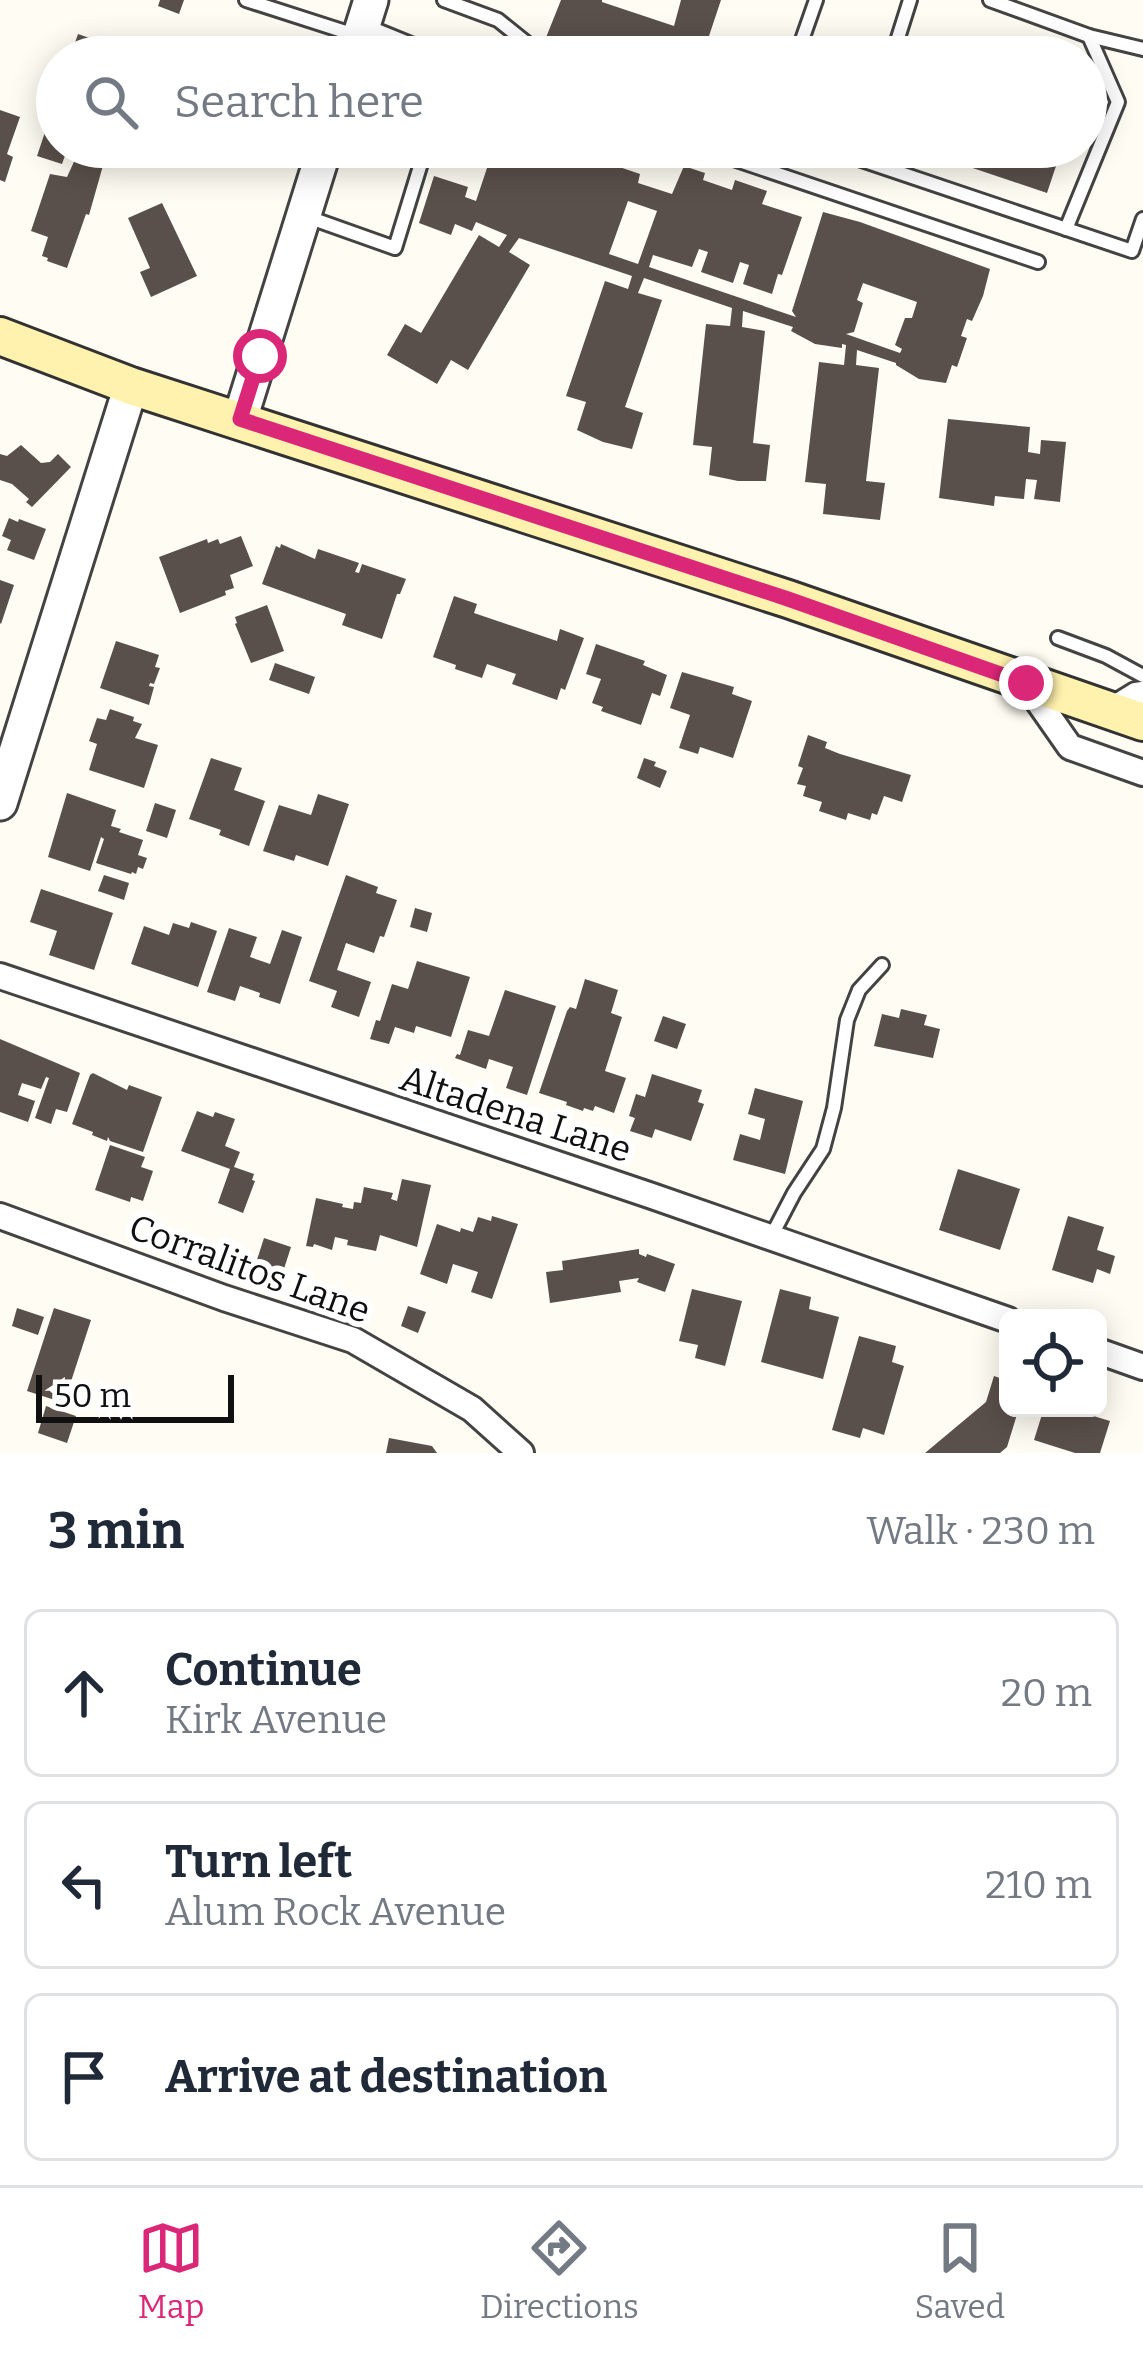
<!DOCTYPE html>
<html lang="en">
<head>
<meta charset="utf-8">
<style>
  :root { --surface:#fff; --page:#f2f2f3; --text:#1f2937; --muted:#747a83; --line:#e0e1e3; --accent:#db2777 }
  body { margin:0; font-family:Bitter,serif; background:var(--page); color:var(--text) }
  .controls { position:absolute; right:36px; bottom:36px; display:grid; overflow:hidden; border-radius:18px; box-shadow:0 6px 30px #0003 }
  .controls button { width:108px; height:108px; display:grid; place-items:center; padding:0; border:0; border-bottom:3px solid var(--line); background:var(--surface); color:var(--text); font:60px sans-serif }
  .scale { position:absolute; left:36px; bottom:30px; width:198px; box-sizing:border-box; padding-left:12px; border:6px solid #101010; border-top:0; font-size:33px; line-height:42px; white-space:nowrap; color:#101010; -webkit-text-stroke:9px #fff; paint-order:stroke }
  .stop { position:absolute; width:36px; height:36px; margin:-27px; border:9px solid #db2777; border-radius:50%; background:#fff }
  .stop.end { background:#db2777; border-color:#fff; box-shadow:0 3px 12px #0008 }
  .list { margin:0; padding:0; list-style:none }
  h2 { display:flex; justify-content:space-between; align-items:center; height:156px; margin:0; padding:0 48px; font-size:51px }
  h2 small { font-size:39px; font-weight:400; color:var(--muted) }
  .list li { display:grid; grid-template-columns:78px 1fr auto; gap:36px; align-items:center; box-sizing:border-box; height:168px; margin:0 24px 24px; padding:0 24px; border:3px solid var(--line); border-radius:18px }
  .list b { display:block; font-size:45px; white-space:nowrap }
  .list p { margin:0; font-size:39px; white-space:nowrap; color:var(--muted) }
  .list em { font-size:39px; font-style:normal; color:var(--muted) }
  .icon { flex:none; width:66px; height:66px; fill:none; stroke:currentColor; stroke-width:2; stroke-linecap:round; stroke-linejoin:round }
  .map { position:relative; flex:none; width:1143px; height:1453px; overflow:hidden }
  .search { position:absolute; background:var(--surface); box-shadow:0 6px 30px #0003; left:36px; right:36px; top:36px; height:132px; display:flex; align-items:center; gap:30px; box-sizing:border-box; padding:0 42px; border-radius:66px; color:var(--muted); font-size:45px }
  .sheet { height:732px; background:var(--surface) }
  nav { display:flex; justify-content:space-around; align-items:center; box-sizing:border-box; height:168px; border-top:3px solid var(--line); background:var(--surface); font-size:33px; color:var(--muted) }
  nav a { display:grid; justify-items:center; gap:6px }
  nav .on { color:var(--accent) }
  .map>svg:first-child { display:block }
  .building { fill:#5a504b; fill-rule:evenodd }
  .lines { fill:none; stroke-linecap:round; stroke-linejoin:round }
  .service-casing { stroke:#434343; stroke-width:18 }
  .minor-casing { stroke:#434343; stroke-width:30 }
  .tertiary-casing { stroke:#434343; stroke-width:39 }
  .secondary-casing { stroke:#323232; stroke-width:42 }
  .service { stroke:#fff; stroke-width:12 }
  .minor { stroke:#fff; stroke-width:24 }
  .tertiary { stroke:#fff; stroke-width:33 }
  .secondary { stroke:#fff2ae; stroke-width:36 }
  .route { stroke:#db2777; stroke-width:15 }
  .labels { text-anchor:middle; stroke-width:12; stroke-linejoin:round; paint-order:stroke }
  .street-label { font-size:36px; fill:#101010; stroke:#fff }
</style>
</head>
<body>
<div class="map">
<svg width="1143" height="1453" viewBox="0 0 1143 1453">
  <rect width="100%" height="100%" fill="#fffcf3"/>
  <g class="building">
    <polygon points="160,0 184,0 179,14 158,6"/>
    <polygon points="561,0 602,0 602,2 674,26 681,0 721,0 705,48 712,51 710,57 556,57 544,53 548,41 545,40"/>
    <polygon points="78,34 115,47 112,57 70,57"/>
    <polygon points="993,37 1050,56 1050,57 987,57"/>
    <polygon points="0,110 20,117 7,154 13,157 5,182 0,180"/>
    <polygon points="48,123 57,126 57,147 68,147 62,164 37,156"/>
    <polygon points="162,147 159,158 148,155 146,160 111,148"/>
    <path d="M 494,147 L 561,147 L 640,174 L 638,183 L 672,194 L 684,166 L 705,173 L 703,180 L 732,190 L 735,180 L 767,191 L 762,204 L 802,217 L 782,275 L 778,274 L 772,294 L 743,284 L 749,265 L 740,262 L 733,283 L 701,272 L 708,252 L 699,249 L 692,267 L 653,255 L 649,267 L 796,317 L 792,311 L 823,212 L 860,222 L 990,269 L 983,296 L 972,321 L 967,319 L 961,336 L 967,338 L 957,367 L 952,365 L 946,383 L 919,379 L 896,365 L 896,363 L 857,350 L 856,365 L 879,368 L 866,481 L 885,483 L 880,520 L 823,514 L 826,484 L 805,482 L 819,362 L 844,365 L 846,345 L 842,344 L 842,348 L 815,344 L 791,331 L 793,327 L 743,311 L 742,327 L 765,331 L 753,443 L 770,445 L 766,481 L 738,481 L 709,475 L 712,447 L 693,445 L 706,324 L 730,326 L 732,308 L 644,278 L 638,293 L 662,300 L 625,407 L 643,413 L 632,449 L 603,442 L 577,430 L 586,402 L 566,396 L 605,281 L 628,289 L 632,276 L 519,238 L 509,252 L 530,265 L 468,370 L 451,360 L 437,384 L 387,355 L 405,324 L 421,333 L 479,235 L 499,247 L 507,235 L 476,222 L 472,231 L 455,224 L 451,235 L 419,223 L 434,176 L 468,187 L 465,197 L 476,201 ZM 628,201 L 657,211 L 638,264 L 609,254 ZM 863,283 L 917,302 L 912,318 L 905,318 L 895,345 L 902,349 L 900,353 L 846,334 L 854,332 L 863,303 L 857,300 Z"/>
    <polygon points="923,147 1050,147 1061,151 1047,193 922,151"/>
    <polygon points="78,153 104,162 89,215 86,214 67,268 47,261 48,258 42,256 48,237 31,231 50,174 67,177"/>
    <polygon points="162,203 197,276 151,297 140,272 150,268 128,218"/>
    <polygon points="948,419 1030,427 1028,452 1040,454 1041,440 1066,442 1060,502 1034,499 1037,480 1026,479 1024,499 995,496 994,506 939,498"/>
    <polygon points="21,445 41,463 50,462 58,454 71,467 32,507 26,502 29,499 12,484 0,480 0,454 7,456"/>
    <polygon points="9,518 18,522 19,519 46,529 34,560 7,550 11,540 2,536"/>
    <polygon points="241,536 253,566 230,575 234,588 225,591 226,595 180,613 159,557 207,539 208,543 218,539 220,544"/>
    <polygon points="281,544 315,559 318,549 359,563 355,572 359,573 362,564 406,579 400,594 397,594 382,639 342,625 346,614 262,584 276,546 280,548"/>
    <polygon points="0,580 14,585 1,624 0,623"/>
    <polygon points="454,596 477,604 474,613 557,641 560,629 584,638 565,690 561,688 557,700 512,684 516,674 487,664 482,678 455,669 456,665 433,657"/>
    <polygon points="267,605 284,651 251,663 235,624 237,623 235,617"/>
    <polygon points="116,641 159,655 155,667 160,668 154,684 150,683 149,686 154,687 149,705 100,688"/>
    <polygon points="596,644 645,661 643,665 667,675 660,696 652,693 641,725 601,711 603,707 592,703 601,679 586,674"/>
    <polygon points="275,663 315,677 309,694 269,680"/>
    <polygon points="682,672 734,687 732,694 752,701 733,758 700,747 698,754 679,748 690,715 670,708"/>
    <polygon points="110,709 134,717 133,721 142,724 135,738 158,745 144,788 89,770 97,744 89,741 97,718 106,720"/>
    <polygon points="808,735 827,742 825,748 840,754 911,775 902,802 884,796 877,815 872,813 870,820 848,813 846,820 819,811 822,802 803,796 806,786 797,784 803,768 798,766"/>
    <polygon points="211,758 242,768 234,790 265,801 249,846 219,835 221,830 189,819"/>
    <polygon points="644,758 656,762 654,766 667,771 660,788 637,778"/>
    <polygon points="67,793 116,810 111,826 121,829 119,832 143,840 138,855 147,858 143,869 138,867 136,874 132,872 131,874 96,863 104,839 101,837 90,871 48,857"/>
    <polygon points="318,794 349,804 328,866 296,855 294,861 263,851 279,805 311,815"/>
    <polygon points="155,803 176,810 167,838 146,831"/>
    <polygon points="104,875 129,883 124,900 98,891"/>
    <polygon points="346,875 378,887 376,893 397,900 384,937 380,936 374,953 346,943 337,970 371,982 359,1017 331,1007 337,991 309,981"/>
    <polygon points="41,889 113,913 94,970 49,955 57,931 30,922"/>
    <polygon points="415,908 432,913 427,932 410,927"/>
    <polygon points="191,922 217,931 198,987 131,964 144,926 169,935 173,923 189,928"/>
    <polygon points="229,928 257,937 250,957 270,964 282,930 302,937 280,1004 259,997 260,993 240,986 235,1001 207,992"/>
    <polygon points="417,961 470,977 451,1037 416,1026 414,1033 395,1027 389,1044 370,1039 376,1020 380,1021 392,984 408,989"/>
    <polygon points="585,979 618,990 611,1013 622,1017 605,1071 626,1078 614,1113 595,1106 593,1111 584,1108 583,1111 566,1105 567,1102 539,1093 567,1011 570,1007 576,1009"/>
    <polygon points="505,990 556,1006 527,1095 506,1088 513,1067 489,1059 486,1069 455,1058 457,1054 460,1055 468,1030 489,1036"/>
    <polygon points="901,1009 927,1015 924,1025 940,1029 933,1058 874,1046 882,1014 899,1018"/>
    <polygon points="663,1016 686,1024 677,1049 654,1041"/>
    <polygon points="0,1039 80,1073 67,1112 56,1109 51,1124 35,1118 49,1078 46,1077 41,1089 22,1083 18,1095 35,1101 28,1122 0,1112"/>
    <polygon points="93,1073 127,1090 129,1085 162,1097 143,1152 110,1141 108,1137 107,1141 92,1135 93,1132 72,1124 90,1075"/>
    <polygon points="652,1074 702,1090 698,1102 704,1104 691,1141 655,1129 652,1138 630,1131 635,1118 629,1116 636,1094 645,1097"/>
    <polygon points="755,1088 803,1101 785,1174 733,1160 740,1134 760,1140 765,1119 748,1114"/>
    <polygon points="197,1111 213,1117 215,1112 235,1119 225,1146 240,1152 234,1167 254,1174 252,1180 255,1181 243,1213 218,1203 230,1169 181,1151"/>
    <polygon points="110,1145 145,1157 141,1167 153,1171 143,1201 131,1197 130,1202 95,1190"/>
    <polygon points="958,1169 1020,1189 1000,1250 939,1230"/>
    <polygon points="402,1179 431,1185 417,1247 380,1235 376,1251 347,1245 348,1240 335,1237 332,1250 314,1244 313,1247 306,1246 316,1198 343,1204 342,1207 353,1209 354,1202 361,1203 364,1187 393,1193 391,1199 397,1201"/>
    <polygon points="492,1216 518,1224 492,1299 471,1292 478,1272 453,1264 447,1284 420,1274 437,1224 460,1232 461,1228 473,1232 478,1217 491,1221"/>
    <polygon points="1068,1216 1104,1227 1097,1250 1115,1256 1110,1274 1097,1269 1093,1283 1052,1270"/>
    <polygon points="264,1238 291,1247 282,1275 255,1266"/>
    <polygon points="639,1249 639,1254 646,1257 647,1254 675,1264 665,1292 637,1282 639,1278 619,1281 621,1292 550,1303 546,1272 563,1270 562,1261"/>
    <polygon points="692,1289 742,1301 725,1366 695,1358 698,1345 679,1341"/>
    <polygon points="780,1289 811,1297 809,1309 839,1317 823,1379 761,1362"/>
    <polygon points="408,1306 426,1312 418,1333 401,1326"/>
    <polygon points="17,1308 44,1317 38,1335 12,1326"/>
    <polygon points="54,1308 91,1320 64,1403 27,1391"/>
    <polygon points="859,1336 896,1346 892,1362 904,1366 884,1435 863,1428 860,1438 832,1430"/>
    <polygon points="994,1376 1008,1381 1008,1408 1019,1408 1007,1447 1000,1453 925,1453 986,1402"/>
    <polygon points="46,1406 76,1416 67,1443 38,1433"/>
    <polygon points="1044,1408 1067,1408 1110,1421 1100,1453 1075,1453 1034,1440"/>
    <polygon points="389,1438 432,1446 437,1453 386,1453"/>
  </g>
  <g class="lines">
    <defs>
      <g id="service">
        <polyline points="246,0 358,36"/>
        <polyline points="444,0 498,20 544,57"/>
        <polyline points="990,0 1089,36 1143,49"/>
        <polyline points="367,26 443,57"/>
        <polyline points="796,57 816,0"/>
        <polyline points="892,57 910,0"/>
        <polyline points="698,147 1038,262"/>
        <polyline points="823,147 1132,251 1143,219"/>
        <polyline points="305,216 395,248 426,147"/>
        <polyline points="1066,229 1118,102 1089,36"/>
        <polyline points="1058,638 1106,656 1143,676"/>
        <polyline points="771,1237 794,1193 823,1149 834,1108 847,1020 859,990 882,965"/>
      </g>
      <g id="minor">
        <polyline points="1026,684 1070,747 1143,773"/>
        <polyline points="1110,711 1136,695 1143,694"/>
        <polyline points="0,976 652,1196 1008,1320"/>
        <polyline points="0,1216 224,1298 353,1340 472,1409 521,1453"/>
        <polyline points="1098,1351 1143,1367"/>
      </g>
      <g id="tertiary">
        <polyline points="353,57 371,0"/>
        <polyline points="240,419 325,147"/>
        <polyline points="0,803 131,386"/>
      </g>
      <polyline id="secondary" points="0,336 131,386 788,599 1143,722"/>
    </defs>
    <use href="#service" class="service-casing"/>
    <use href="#minor" class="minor-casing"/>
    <use href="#tertiary" class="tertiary-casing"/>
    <use href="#secondary" class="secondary-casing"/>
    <use href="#service" class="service"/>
    <use href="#minor" class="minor"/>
    <use href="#tertiary" class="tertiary"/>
    <use href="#secondary" class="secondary"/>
  </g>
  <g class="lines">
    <polyline class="route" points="260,356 240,419 788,599 1026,683"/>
  </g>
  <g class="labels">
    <g class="street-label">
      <text transform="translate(516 1113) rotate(18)" y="13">Altadena Lane</text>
      <text transform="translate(250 1268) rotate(20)" y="13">Corralitos Lane</text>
    </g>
  </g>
</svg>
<div class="controls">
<button><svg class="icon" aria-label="locate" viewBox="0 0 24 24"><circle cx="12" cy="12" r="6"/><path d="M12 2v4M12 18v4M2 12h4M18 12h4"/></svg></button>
</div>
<div class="scale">50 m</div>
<div class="stop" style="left:260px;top:356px"></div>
<div class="stop end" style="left:1026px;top:683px"></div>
<div class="search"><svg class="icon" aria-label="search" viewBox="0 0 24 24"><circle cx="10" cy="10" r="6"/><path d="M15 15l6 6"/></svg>Search here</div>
</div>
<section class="sheet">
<h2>3 min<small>Walk · 230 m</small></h2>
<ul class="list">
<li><svg class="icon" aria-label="ahead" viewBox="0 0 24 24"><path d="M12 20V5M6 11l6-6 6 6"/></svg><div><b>Continue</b><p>Kirk Avenue</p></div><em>20 m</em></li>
<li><svg class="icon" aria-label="left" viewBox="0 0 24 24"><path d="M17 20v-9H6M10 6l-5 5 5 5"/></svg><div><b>Turn left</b><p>Alum Rock Avenue</p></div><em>210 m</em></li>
<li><svg class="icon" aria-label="arrive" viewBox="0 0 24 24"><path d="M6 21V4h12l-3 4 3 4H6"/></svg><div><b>Arrive at destination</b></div></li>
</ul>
</section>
<nav>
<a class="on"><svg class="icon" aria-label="map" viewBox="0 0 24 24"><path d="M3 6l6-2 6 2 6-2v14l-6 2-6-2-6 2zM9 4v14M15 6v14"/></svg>Map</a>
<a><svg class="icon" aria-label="directions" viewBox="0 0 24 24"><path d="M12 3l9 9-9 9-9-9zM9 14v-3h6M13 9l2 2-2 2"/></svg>Directions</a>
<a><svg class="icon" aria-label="saved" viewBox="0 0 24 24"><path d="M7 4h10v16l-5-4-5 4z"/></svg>Saved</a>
</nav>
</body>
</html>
